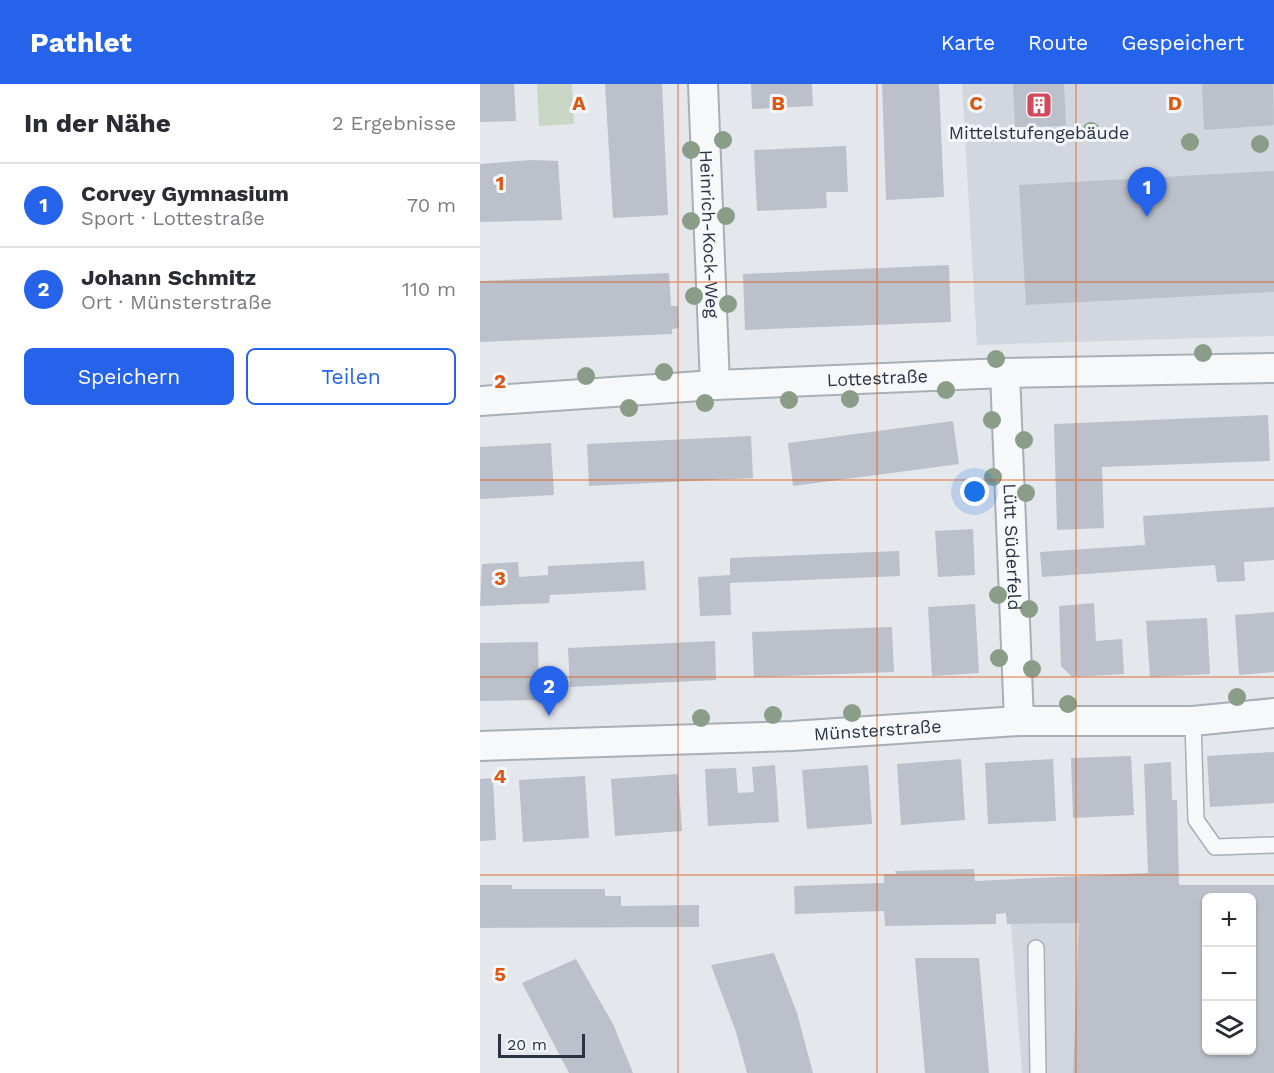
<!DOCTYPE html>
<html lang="de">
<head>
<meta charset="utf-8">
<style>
  :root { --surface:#fff; --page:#f7f7f7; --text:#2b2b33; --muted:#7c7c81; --line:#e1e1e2; --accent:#2563eb }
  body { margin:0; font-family:"Work Sans",sans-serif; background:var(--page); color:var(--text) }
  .controls { position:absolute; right:18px; bottom:18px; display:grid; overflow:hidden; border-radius:9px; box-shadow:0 2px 4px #0004 }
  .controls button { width:54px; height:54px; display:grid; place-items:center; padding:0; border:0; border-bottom:2px solid var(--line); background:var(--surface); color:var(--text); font:30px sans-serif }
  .scale { position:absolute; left:18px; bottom:15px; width:87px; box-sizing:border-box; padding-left:6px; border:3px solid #2b3445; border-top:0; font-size:16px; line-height:21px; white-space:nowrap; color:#2b3445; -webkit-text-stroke:4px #f4f6f9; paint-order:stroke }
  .you { position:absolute; left:495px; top:408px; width:21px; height:21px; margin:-15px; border:4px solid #fff; border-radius:50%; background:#1a73e8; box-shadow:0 0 0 9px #1a73e833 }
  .badge { display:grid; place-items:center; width:39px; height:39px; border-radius:50%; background:var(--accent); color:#fff; font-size:20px; font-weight:700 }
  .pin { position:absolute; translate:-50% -50px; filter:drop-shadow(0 2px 3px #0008) }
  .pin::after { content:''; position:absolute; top:32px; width:21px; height:18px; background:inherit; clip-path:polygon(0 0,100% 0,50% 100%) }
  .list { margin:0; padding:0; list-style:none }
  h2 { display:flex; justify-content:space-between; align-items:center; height:78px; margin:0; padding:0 24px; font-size:26px }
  h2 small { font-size:20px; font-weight:400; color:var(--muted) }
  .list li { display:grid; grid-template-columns:39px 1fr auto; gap:18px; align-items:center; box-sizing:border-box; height:84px; padding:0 24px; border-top:2px solid var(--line) }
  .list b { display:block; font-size:22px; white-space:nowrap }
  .list p { margin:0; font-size:20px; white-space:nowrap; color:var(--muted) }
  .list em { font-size:20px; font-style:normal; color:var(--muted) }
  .actions { display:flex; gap:12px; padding:18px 24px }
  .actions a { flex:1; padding:14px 0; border:2px solid var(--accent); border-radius:9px; text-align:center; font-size:21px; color:var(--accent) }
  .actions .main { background:var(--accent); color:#fff }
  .icon { flex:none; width:33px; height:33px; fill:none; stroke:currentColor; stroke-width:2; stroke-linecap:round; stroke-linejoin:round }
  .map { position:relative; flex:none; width:794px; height:989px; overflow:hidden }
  header { display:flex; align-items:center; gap:36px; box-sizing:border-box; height:84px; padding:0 30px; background:var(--accent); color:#fff }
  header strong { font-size:28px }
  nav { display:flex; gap:33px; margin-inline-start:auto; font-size:21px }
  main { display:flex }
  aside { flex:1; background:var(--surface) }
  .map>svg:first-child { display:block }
  .built { fill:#d2d6de }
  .green { fill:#c9d6c5 }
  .building { fill:#bbc0ca; fill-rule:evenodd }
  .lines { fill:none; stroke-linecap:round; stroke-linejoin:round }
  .lane-casing { stroke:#a9aeb7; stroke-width:18 }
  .street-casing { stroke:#a9aeb7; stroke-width:32 }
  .lane { stroke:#f7f8fa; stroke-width:15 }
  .street { stroke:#f7f8fa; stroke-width:28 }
  .tree { fill:#899d89 }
  .grid { fill:none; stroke:#df570f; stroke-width:1.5; stroke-opacity:0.55 }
  .labels { text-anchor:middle; stroke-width:6; stroke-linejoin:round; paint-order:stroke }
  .poi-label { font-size:18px; fill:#2b3445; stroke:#f4f6f9 }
  .street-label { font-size:18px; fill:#2b3445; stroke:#f4f6f9 }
  .grid-label { font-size:20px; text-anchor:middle; font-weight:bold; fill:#df570f; stroke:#f4f6f9; stroke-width:6; stroke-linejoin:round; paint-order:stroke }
</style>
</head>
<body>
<header>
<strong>Pathlet</strong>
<nav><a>Karte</a><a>Route</a><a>Gespeichert</a></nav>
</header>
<main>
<aside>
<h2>In der Nähe<small>2 Ergebnisse</small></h2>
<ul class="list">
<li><span class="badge">1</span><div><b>Corvey Gymnasium</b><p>Sport · Lottestraße</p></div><em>70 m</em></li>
<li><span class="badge">2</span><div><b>Johann Schmitz</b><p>Ort · Münsterstraße</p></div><em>110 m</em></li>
</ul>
<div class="actions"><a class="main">Speichern</a><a>Teilen</a></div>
</aside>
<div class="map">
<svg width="794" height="989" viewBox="0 0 794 989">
  <rect width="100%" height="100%" fill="#e4e7ec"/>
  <g class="built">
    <polygon points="482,0 794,0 794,252 497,261"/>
    <polygon points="726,837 726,966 772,966 772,837 794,837 794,989 542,989 531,840"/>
  </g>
  <polygon class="green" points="57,0 92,0 94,40 59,42"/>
  <g class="building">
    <polygon points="0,0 34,0 36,37 0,38"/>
    <polygon points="125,0 182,0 188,131 133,134"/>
    <polygon points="271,0 332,0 333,22 272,25"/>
    <polygon points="402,0 459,0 464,113 406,116"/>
    <polygon points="533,0 584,0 586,42 535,43"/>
    <polygon points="722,0 793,0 794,41 724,46"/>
    <polygon points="366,62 368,108 346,108 347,124 277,127 274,66"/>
    <polygon points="52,76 78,77 82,136 0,138 0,80"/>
    <polygon points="794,87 794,208 546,221 539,101"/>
    <polygon points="469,181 471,238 265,246 263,190"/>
    <polygon points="189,189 191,222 198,222 199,244 192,245 192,250 0,258 0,197"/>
    <polygon points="788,331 790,377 622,383 624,444 577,446 574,340"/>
    <polygon points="473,337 479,380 313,402 308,359"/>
    <polygon points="271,352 273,394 109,402 107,360"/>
    <polygon points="71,359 74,411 0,415 0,363"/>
    <polygon points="794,423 794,476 764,478 765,497 737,498 735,481 562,493 560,468 665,461 663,432"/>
    <polygon points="493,445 495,491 458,493 455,447"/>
    <polygon points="419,467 420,492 250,499 251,531 220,532 218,493 250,491 250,474"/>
    <polygon points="164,477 166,506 70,511 69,519 0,522 2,480 38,478 39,493 68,491 68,482"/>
    <polygon points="614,519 616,557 642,555 644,590 592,593 581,582 579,522"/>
    <polygon points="495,520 499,589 452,592 448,523"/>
    <polygon points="794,528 794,588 759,591 755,531"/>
    <polygon points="727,534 730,590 670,593 666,537"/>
    <polygon points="412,543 414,588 274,593 272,548"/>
    <polygon points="235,557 236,596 90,603 88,564"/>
    <polygon points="58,558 59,616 0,617 0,559"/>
    <polygon points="794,668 794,719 730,723 727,672"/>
    <polygon points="651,672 654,731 593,734 591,674"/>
    <polygon points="481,675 485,736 421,741 417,680"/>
    <polygon points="573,675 576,737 508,740 505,679"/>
    <path d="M 691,678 L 692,716 L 697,716 L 699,801 L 794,801 L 794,989 L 593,989 L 599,839 L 527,840 L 526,829 L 516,830 L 516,840 L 405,842 L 404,827 L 315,830 L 314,802 L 404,799 L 404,790 L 416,790 L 415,787 L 494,785 L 495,797 L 668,789 L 664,680 ZM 726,813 L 772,814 L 772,966 L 726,966 Z"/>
    <polygon points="295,681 299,738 228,742 225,685 256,684 258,709 274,708 272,683"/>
    <polygon points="388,681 392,740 327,745 322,686"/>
    <polygon points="198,690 202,747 135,752 131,695"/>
    <polygon points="105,692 109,754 43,758 39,696"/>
    <polygon points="13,694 16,756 0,757 0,695"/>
    <polygon points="0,801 32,801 32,805 125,805 125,812 141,812 141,822 219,821 219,843 0,844"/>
    <polygon points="294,869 317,929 333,989 267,989 256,948 231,881"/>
    <polygon points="435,874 499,874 509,989 445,989"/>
    <polygon points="96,875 133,940 153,989 89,989 42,899"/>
  </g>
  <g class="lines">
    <defs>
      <g id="lane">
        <polyline points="713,637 716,736 735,763 794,761"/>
        <polyline points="556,864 558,989"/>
      </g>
      <g id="street">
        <path id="s1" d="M 223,0 L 235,301"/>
        <path id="s2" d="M 525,289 L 539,637"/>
        <path id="s3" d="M 0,317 L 235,301 L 525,289 L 794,284"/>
        <path id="s4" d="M 0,662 L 312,652 L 539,637 L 713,637 L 794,629"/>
      </g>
    </defs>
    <use href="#lane" class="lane-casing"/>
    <use href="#street" class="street-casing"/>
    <use href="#lane" class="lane"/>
    <use href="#street" class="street"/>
  </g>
  <g class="tree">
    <circle cx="611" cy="47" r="9"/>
    <circle cx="243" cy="56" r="9"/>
    <circle cx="710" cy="58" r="9"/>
    <circle cx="780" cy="60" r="9"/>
    <circle cx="211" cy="66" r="9"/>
    <circle cx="246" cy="132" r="9"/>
    <circle cx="211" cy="137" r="9"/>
    <circle cx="214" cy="212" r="9"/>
    <circle cx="248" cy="220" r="9"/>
    <circle cx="723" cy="269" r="9"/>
    <circle cx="516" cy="275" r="9"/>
    <circle cx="184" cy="288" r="9"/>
    <circle cx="106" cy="292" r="9"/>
    <circle cx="466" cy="306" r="9"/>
    <circle cx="370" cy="315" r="9"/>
    <circle cx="309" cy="316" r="9"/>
    <circle cx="225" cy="319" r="9"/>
    <circle cx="149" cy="324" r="9"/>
    <circle cx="512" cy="336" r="9"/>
    <circle cx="544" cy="356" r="9"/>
    <circle cx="513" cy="393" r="9"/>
    <circle cx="546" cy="409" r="9"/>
    <circle cx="518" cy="511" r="9"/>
    <circle cx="549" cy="525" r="9"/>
    <circle cx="519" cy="574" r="9"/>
    <circle cx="552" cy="585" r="9"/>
    <circle cx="757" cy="613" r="9"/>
    <circle cx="588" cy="620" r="9"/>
    <circle cx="372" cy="629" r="9"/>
    <circle cx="293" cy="631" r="9"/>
    <circle cx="221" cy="634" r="9"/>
  </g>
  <path class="grid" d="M 198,0 L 198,989M 397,0 L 397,989M 596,0 L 596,989M 0,198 L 794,198M 0,396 L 794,396M 0,593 L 794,593M 0,791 L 794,791"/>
  <defs>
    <symbol id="building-square" viewBox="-11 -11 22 22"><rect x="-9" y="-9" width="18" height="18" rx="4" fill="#d1495b" stroke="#f4f6f9"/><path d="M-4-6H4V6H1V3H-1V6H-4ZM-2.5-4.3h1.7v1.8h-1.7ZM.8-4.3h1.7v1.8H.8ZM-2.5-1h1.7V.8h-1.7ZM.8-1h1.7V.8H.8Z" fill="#fff"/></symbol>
  </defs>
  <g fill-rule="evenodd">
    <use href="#building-square" x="544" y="6" width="30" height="30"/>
  </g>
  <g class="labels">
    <g class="poi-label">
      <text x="559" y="55">Mittelstufengebäude</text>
    </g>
    <g class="street-label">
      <text dy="6" stroke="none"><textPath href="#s1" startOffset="150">Heinrich-Kock-Weg</textPath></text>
      <text dy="6" stroke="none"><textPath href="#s3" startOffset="398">Lottestraße</textPath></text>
      <text dy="6" stroke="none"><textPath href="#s2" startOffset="174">Lütt Süderfeld</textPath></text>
      <text dy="6" stroke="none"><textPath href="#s4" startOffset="398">Münsterstraße</textPath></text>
    </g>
  </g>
  <g class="grid-label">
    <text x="99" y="26">A</text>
    <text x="298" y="26">B</text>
    <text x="496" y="26">C</text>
    <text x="695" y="26">D</text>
    <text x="20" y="106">1</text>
    <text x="20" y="304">2</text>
    <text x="20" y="501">3</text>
    <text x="20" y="699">4</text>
    <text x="20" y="897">5</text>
  </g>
</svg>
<div class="controls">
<button>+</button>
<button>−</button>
<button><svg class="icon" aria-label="layers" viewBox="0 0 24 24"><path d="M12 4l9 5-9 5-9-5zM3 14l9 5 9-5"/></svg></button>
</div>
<div class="scale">20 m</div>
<div class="you"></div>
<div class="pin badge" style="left:667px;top:133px">1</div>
<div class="pin badge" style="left:69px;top:632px">2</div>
</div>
</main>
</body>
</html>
